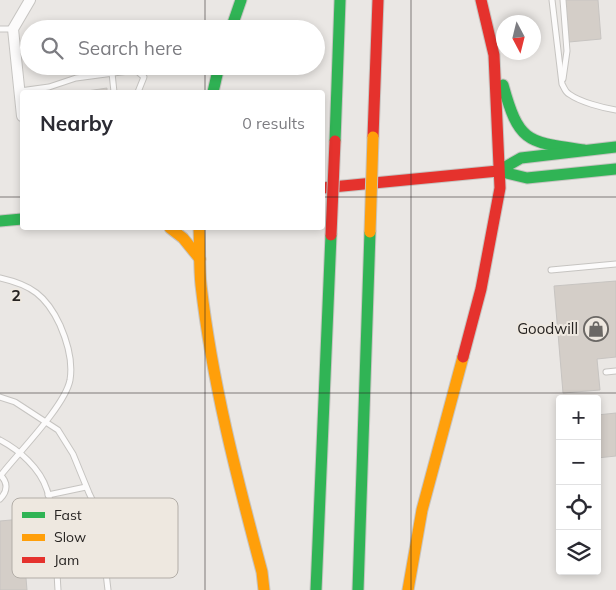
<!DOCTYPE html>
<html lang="en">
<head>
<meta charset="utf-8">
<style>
  :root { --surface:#fff; --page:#f7f7f7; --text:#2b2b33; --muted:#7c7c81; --line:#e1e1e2 }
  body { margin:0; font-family:Mulish,sans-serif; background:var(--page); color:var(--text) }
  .controls { position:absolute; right:15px; bottom:15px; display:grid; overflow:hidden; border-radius:5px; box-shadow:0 2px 8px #0003 }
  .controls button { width:45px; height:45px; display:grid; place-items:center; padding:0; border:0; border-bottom:1px solid var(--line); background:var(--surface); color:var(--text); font:25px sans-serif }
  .compass { position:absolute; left:496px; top:15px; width:45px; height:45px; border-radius:50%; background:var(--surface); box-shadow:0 2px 8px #0003; rotate:173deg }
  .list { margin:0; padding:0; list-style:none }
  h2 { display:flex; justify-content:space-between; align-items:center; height:65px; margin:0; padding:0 20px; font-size:21px }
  h2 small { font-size:16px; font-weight:400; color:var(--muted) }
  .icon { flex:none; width:28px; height:28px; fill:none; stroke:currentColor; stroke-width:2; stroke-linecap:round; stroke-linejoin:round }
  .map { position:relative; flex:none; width:616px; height:590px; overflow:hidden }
  .search { position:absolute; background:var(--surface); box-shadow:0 2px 8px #0003; left:20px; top:20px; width:305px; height:55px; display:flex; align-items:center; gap:12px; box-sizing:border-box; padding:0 18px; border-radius:28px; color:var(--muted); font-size:19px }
  .panel { position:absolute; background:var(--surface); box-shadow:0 2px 8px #0003; left:20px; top:90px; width:305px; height:140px; border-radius:5px }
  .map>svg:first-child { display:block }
  .building { fill:#d4cec8; stroke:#c7c4c1 }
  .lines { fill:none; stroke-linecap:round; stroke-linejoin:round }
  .lane-casing { stroke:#c6c4c1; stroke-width:7 }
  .street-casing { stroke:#c6c4c1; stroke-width:12 }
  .fast-casing { stroke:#c6c4c1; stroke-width:13 }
  .slow-casing { stroke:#c6c4c1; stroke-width:13 }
  .jam-casing { stroke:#c6c4c1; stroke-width:13 }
  .lane { stroke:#fcfbfb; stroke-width:5 }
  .street { stroke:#fcfbfb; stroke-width:10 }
  .fast { stroke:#30b455; stroke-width:11 }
  .slow { stroke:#ff9f0a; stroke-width:11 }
  .jam { stroke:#e5322d; stroke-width:11 }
  .slow-bridge-casing { stroke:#c6c4c1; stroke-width:13; stroke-linecap:butt }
  .jam-bridge-casing { stroke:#c6c4c1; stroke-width:13; stroke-linecap:butt }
  .slow-bridge { stroke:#ff9f0a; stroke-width:11 }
  .jam-bridge { stroke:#e5322d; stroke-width:11 }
  .grid { fill:none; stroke:#262321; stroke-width:1; stroke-opacity:0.55 }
  .labels { text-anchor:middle; stroke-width:4; stroke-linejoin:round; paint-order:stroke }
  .poi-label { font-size:15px; fill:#262321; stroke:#eee8e0; text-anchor:end }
  .key { fill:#eee8e0; stroke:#b2ada7; stroke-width:1 }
  .key-label { font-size:14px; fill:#262321 }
  .grid-label { font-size:16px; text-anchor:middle; font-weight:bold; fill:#262321; stroke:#eee8e0; stroke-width:4; stroke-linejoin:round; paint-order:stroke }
</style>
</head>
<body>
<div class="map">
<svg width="616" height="590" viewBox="0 0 616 590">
  <rect width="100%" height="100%" fill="#eae7e4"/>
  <g class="building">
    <polygon points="565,0 598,0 601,39 569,42"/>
    <polygon points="107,88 107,92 87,92 87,91"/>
    <polygon points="616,281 616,357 597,359 600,390 563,393 554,286"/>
    <polygon points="616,413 616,456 597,458 597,415"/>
    <polygon points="33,518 37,565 25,566 27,590 0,590 0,521"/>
  </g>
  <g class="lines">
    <defs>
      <g id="lane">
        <path d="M 552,0 L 562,84 C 564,87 565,92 569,94 C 580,102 603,108 616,110"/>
        <polyline points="563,0 567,51 563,79"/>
        <polyline points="0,29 13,29"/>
        <polyline points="112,73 114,92"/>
        <polyline points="20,91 49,87 76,78 136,70 144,77 138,92"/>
        <polyline points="551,270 616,264"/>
        <path d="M 0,278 C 31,285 46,295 60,325 C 67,341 73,362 70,380 C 65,406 18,453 1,475"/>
        <polyline points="606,372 616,371"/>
        <polyline points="0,397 15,402 58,430 73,454 89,493 96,508 100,522 108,590"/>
        <path d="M 0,440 C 19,450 40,468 47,490 C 56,516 56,561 58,590"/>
        <path d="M 0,475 C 8,482 8,491 0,499"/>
        <polyline points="48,495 86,487"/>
      </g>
      <polyline id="street" points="22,116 13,29 30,0"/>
      <g id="fast">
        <polyline points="231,29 241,0"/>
        <path d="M 503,85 C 519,143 527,142 584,150"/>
        <polyline points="213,92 219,66"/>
        <polyline points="335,141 340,0"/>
        <polyline points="498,171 521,158 616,147"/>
        <polyline points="498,171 527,178 616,169"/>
        <polyline points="0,221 22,219"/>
        <polyline points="316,590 331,235"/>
        <polyline points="358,590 370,232"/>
      </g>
      <g id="slow">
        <polyline points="170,228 183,238 200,259"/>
        <path d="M 199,228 C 200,247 199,266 201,285 C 212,382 237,478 262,572 L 264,590"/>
        <polyline points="408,590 422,510 463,357"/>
      </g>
      <g id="jam">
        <polyline points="373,137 378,0"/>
        <polyline points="322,188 498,171"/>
        <polyline points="463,357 481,289 500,188 494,55 481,0"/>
      </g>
    </defs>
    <use href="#lane" class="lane-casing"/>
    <use href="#street" class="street-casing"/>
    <use href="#fast" class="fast-casing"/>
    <use href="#slow" class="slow-casing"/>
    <use href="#jam" class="jam-casing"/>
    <use href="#lane" class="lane"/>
    <use href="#street" class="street"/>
    <use href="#fast" class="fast"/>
    <use href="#slow" class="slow"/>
    <use href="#jam" class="jam"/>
    <defs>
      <polyline id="slow-bridge" points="370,232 373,137"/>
      <polyline id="jam-bridge" points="331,235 335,141"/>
    </defs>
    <use href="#slow-bridge" class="slow-bridge-casing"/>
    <use href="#jam-bridge" class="jam-bridge-casing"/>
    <use href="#slow-bridge" class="slow-bridge"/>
    <use href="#jam-bridge" class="jam-bridge"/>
  </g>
  <path class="grid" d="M 205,0 L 205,29M 411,0 L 411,590M 205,66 L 205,92M 0,197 L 22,197M 322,197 L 616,197M 205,228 L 205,590M 0,393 L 616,393"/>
  <defs>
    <symbol id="shop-ring" viewBox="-11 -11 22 22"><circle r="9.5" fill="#eee8e0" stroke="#6b6865" stroke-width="1.5"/><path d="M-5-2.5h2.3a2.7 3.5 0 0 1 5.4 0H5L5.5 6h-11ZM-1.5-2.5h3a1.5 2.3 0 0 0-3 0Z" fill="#6b6865"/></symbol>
  </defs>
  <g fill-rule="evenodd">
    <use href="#shop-ring" x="582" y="315" width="28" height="28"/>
  </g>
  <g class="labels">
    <g class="poi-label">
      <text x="578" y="334">Goodwill</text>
    </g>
  </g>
  <rect x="12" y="498" width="166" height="80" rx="8" class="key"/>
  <rect x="22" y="512" width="23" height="6" fill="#30b455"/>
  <rect x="22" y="534" width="23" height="7" fill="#ff9f0a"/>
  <rect x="22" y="557" width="23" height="6" fill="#e5322d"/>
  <g class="key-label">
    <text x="54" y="520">Fast</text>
    <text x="54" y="542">Slow</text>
    <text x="54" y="565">Jam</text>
  </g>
  <g class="grid-label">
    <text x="16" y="301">2</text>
  </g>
</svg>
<div class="controls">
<button>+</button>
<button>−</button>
<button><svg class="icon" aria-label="locate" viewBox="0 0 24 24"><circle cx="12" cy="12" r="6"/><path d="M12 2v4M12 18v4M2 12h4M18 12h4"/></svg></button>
<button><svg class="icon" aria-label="layers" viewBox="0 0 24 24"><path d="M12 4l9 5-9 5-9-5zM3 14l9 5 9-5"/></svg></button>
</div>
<svg class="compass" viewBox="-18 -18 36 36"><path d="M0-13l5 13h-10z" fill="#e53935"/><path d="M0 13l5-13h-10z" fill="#7c7c81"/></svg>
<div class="search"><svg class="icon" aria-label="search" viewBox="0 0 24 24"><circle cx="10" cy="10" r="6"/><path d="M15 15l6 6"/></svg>Search here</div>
<section class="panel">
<h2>Nearby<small>0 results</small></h2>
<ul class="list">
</ul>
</section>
</div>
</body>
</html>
